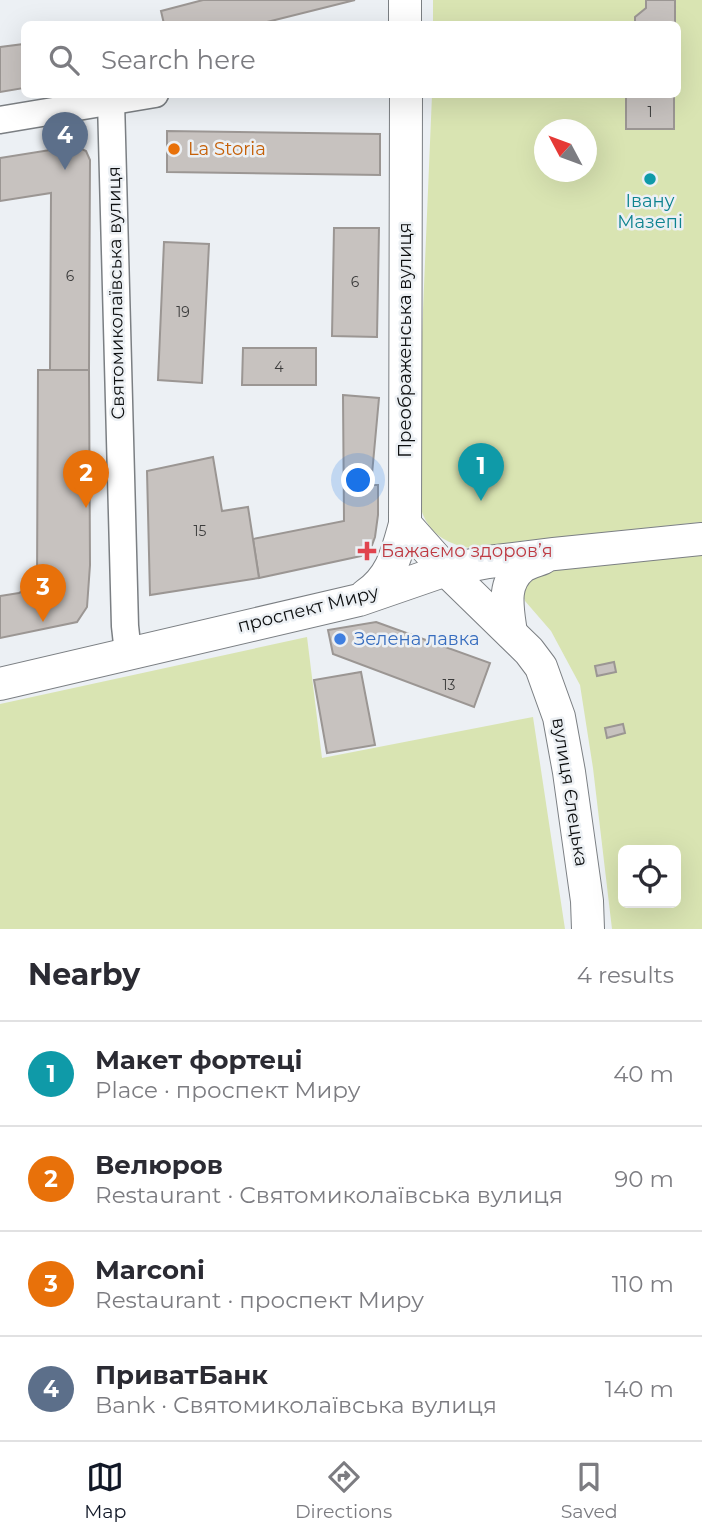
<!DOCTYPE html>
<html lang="en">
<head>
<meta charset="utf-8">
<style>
  :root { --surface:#fff; --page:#f2f2f3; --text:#2b2b33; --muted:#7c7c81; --line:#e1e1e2; --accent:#111827 }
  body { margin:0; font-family:Montserrat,sans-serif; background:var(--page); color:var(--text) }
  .controls { position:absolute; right:21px; bottom:21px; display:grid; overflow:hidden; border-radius:10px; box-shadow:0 7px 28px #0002 }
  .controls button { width:63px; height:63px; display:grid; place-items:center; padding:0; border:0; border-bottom:2px solid var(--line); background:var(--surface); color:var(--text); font:35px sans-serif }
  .compass { position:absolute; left:534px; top:119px; width:63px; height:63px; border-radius:50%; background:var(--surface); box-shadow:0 7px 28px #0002; rotate:311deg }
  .you { position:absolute; left:359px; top:481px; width:24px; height:24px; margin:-18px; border:5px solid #fff; border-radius:50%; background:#1a73e8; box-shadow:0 0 0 10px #1a73e833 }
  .badge { display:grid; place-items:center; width:46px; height:46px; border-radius:50%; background:var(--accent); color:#fff; font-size:23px; font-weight:700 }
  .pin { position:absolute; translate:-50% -58px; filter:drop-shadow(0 2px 4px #0008) }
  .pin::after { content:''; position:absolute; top:37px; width:24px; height:21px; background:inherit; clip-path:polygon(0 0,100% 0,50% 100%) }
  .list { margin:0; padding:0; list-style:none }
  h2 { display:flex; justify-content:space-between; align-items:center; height:91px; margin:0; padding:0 28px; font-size:30px }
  h2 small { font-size:23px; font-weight:400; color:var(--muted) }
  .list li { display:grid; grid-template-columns:46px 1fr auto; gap:21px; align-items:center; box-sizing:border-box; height:105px; padding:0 28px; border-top:2px solid var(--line) }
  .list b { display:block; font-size:26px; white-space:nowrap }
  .list p { margin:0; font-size:23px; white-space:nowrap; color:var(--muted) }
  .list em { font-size:23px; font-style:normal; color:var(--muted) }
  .icon { flex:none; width:38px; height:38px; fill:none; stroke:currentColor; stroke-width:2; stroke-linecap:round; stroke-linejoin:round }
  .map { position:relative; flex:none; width:702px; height:929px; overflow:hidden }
  .search { position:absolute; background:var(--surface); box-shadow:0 7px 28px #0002; left:21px; right:21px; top:21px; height:77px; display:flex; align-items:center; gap:18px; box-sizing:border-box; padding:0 24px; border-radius:10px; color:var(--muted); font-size:26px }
  .sheet { height:511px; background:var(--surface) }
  nav { display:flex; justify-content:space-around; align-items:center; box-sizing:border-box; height:98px; border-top:2px solid var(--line); background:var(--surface); font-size:19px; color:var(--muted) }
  nav a { display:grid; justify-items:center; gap:4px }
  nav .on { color:var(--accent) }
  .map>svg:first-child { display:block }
  .green { fill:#d9e4b2; fill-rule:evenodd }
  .building { fill:#c7c2bf; stroke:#9b9693; stroke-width:2 }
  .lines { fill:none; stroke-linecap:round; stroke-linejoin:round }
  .minor-casing { stroke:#7b7f83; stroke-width:29 }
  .major-casing { stroke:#7b7f83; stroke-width:34 }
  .minor { stroke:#fff; stroke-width:26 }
  .major { stroke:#fff; stroke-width:32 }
  .food-dot { fill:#e8710a; stroke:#ecf0f4; stroke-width:2.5 }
  .culture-dot { fill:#0f9aa8; stroke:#ecf0f4; stroke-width:2.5 }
  .health-dot { fill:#e0444e; stroke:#ecf0f4; stroke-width:2.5 }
  .shop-dot { fill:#3f7fe0; stroke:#ecf0f4; stroke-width:2.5 }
  .labels { text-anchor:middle; stroke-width:5; stroke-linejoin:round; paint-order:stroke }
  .number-label { font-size:14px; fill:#3c3c3c }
  .food-label { font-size:18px; fill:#c56008; stroke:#ecf0f4; text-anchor:start }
  .culture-label { font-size:18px; fill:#0d838f; stroke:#ecf0f4 }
  .street-label { font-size:18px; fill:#0e1011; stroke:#ecf0f4 }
  .health-label { font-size:18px; fill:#be3a42; stroke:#ecf0f4; text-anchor:start }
  .shop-label { font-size:18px; fill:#366cbe; stroke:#ecf0f4; text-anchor:start }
</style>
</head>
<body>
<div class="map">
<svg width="702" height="929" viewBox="0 0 702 929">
  <rect width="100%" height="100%" fill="#ecf0f4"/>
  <g class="green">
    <path d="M 433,0 L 702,0 L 702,522 C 645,528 588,534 531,540 C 514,541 488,549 473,548 C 463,548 450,543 442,538 C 421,524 417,500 416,477 L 432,95 L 678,94 L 678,24 L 433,24 ZM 544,130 L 586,130 L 586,172 L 544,172 Z"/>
    <path d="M 702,554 L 702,929 L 612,929 L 593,768 L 580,685 L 551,631 L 525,601 L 522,593 L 523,582 L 538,570 ZM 623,850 L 676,850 L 676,903 L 623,903 Z"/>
    <polygon points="307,637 322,758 533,717 565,929 0,929 0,704"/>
  </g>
  <g class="building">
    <polygon points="203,0 355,0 259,24 164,24 161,11"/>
    <polygon points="646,0 675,0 675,24 635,24 635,17 646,8"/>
    <polygon points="24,44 24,88 0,92 0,47"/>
    <rect x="626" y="94" width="48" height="35"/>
    <polygon points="167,131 380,134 380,175 167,172"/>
    <polygon points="75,146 86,151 90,160 89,370 50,370 51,193 0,201 0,158"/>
    <polygon points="334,228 379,228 377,337 332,336"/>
    <polygon points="164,242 209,244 202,383 158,380"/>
    <polygon points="243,348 316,348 316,385 242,385"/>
    <polygon points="38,370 89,370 90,565 87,607 77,622 0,638 0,596 19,593 37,584"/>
    <polygon points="343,395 379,398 371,485 378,485 378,515 375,537 371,548 361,556 259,578 253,539 344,521"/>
    <polygon points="213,457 222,511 248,507 259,578 150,595 147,471"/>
    <polygon points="376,622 490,663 474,707 333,654 328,630"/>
    <polygon points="614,662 616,672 597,676 595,666"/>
    <polygon points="361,672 375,745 327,753 314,680"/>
    <polygon points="623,724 625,733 607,738 605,728"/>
  </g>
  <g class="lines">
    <defs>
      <g id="minor">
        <polyline points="111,101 125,626 128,653"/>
        <polyline points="0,120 155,94"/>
      </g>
      <g id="major">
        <polyline points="405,24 405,0"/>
        <polyline points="406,94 405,524 446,570 529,651 541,667 559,717 569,772 587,901 588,929"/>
        <path d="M 366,595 C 392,577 397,553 405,524"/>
        <path d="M 511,633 C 508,610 501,584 522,567 C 528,563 536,561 543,558"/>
        <polyline points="0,684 359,600 446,570 488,562 554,554 702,539"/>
      </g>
    </defs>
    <use href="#minor" class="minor-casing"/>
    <use href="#major" class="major-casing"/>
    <use href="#minor" class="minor"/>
    <use href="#major" class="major"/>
  </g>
  <circle class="food-dot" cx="174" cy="149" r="7"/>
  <circle class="culture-dot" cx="650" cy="179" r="7"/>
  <path class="health-dot" d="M363.5 540.5h7v7h7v7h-7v7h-7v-7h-7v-7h7z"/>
  <circle class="shop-dot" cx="340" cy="639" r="7"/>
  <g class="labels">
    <g class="number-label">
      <text x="650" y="117">1</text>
      <text x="70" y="281">6</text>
      <text x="355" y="287">6</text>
      <text x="183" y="317">19</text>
      <text x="279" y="372">4</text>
      <text x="200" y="536">15</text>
      <text x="449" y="690">13</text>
    </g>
    <g class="food-label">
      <text x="188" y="155">La Storia</text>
    </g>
    <g class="culture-label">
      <text x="650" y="207">Івану<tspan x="650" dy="21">Мазепі</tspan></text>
    </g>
    <g class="street-label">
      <text transform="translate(116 293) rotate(-91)" y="6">Святомиколаївська вулиця</text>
      <text transform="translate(405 340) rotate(-90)" y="6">Преображенська вулиця</text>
      <text transform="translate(308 609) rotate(-14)" y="6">проспект Миру</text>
      <text transform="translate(570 792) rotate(81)" y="6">вулиця Єлецька</text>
    </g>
    <g class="health-label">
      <text x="381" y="557">Бажаємо здоров’я</text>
    </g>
    <g class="shop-label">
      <text x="354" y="645">Зелена лавка</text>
    </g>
  </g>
</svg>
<div class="controls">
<button><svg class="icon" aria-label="locate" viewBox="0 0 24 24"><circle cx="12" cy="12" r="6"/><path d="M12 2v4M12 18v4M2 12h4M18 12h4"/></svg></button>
</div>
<svg class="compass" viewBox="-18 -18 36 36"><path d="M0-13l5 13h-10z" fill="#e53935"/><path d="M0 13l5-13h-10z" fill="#7c7c81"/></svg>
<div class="you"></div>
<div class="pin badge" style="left:481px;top:501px;background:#0f9aa8">1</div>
<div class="pin badge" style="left:86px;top:508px;background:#e8710a">2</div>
<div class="pin badge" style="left:43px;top:622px;background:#e8710a">3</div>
<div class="pin badge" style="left:65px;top:170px;background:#5c6f8a">4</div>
<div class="search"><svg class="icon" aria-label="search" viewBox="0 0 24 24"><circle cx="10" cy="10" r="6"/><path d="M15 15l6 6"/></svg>Search here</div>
</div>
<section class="sheet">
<h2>Nearby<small>4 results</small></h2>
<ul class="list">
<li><span class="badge" style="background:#0f9aa8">1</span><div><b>Макет фортеці</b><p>Place · проспект Миру</p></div><em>40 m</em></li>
<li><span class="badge" style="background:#e8710a">2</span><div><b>Велюров</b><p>Restaurant · Святомиколаївська вулиця</p></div><em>90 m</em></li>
<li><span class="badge" style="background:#e8710a">3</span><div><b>Marconi</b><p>Restaurant · проспект Миру</p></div><em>110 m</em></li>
<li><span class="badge" style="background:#5c6f8a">4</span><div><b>ПриватБанк</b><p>Bank · Святомиколаївська вулиця</p></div><em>140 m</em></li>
</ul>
</section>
<nav>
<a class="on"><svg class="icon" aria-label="map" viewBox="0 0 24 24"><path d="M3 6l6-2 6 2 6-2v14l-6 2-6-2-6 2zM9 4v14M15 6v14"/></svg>Map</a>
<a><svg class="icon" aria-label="directions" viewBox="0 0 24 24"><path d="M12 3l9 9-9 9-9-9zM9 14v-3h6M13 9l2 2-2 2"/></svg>Directions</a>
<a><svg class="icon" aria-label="saved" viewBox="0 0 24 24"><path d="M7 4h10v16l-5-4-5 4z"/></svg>Saved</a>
</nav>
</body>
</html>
